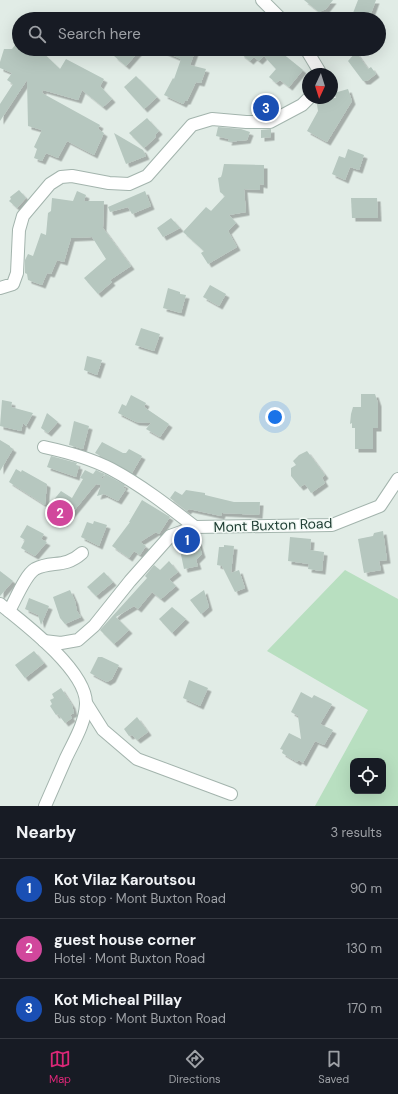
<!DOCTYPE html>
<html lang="en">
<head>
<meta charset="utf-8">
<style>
  :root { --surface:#171b24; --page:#242831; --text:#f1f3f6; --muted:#9ea1a6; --line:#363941; --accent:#db2777 }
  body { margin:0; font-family:"DM Sans",sans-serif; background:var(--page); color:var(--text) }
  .controls { position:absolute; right:12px; bottom:12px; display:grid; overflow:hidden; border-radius:8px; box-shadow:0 4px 16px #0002 }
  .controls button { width:36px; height:36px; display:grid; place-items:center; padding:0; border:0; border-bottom:1px solid var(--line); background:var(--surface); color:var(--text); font:20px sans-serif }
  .compass { position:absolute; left:302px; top:68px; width:36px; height:36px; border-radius:50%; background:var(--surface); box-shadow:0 4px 16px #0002; rotate:184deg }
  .you { position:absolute; left:275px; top:417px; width:14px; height:14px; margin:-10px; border:3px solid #fff; border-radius:50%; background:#1a73e8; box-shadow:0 0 0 6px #1a73e833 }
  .badge { display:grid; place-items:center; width:26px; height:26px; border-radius:50%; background:var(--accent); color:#fff; font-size:13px; font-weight:700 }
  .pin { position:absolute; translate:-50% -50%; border:2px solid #fff; box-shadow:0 1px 4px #0006 }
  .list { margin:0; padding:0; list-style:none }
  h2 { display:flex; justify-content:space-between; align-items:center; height:52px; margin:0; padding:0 16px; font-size:17px }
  h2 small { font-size:13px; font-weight:400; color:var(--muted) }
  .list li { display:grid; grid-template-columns:26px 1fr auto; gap:12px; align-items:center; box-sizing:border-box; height:60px; padding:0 16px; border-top:1px solid var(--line) }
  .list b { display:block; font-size:15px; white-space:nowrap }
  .list p { margin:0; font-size:13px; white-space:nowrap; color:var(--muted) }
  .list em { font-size:13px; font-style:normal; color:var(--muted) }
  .icon { flex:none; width:22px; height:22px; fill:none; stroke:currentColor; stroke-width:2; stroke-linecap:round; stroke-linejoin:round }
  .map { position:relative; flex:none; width:398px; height:806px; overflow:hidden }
  .search { position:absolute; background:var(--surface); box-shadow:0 4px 16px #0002; left:12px; right:12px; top:12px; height:44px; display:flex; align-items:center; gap:10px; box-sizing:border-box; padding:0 14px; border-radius:22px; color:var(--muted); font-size:15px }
  .sheet { height:232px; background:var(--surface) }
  nav { display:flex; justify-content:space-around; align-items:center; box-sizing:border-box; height:56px; border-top:1px solid var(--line); background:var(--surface); font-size:11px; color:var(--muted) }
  nav a { display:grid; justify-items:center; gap:2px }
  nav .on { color:var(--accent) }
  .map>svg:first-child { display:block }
  .green { fill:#b8dfc0; fill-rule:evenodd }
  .building { fill:#b6c7bf; filter:url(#shadow) }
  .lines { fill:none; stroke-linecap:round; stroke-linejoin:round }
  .minor-casing { stroke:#a3b4ad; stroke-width:14 }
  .minor { stroke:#fff; stroke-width:12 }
  .labels { text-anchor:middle; stroke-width:3; stroke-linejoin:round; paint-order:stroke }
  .street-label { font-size:14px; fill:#203e34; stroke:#f1f9f4 }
</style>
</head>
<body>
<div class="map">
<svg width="398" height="806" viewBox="0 0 398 806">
  <defs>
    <filter id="shadow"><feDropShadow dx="3.5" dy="3.5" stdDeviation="0" flood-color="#0004"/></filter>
  </defs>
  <rect width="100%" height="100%" fill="#e1ece6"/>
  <path class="green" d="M 345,570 L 398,599 L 398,806 L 315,806 L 368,710 L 267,651 ZM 353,761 L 383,761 L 383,791 L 353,791 Z"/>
  <g class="building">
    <polygon points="304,0 333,0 326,9 319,12"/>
    <polygon points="358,0 376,0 369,19 353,13"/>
    <polygon points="19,40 19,49 39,49 60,69 66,59 104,79 100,86 112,99 103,107 82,90 78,100 43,90 42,93 100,125 98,129 104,133 94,155 67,141 58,158 46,153 42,161 34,158 37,149 34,147 42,130 28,126 27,80 0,121 0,104 13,84 7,80 12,73 0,68 0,62 4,49 12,49"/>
    <polygon points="119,49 141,49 126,66 114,56"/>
    <polygon points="157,49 196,49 190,65 206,69 201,83 196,82 187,101 185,101 183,104 164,95 173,78 174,79 181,59"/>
    <polygon points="245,49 277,49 303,70 289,87 280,80 276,83 269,77 276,69 264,56 259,61 254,57 250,61 241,54"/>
    <polygon points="356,52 368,69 371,67 376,74 367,81 363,81 348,61"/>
    <polygon points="136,76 157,97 144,109 124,87"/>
    <polygon points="348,89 352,101 327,142 307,131 318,111 316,98 336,98 334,93"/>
    <polygon points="147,118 159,131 155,135 156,137 144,148 129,133"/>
    <polygon points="218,127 241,129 250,132 247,140 228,142 229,139 216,136"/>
    <polygon points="271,129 271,137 261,138 261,130"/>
    <polygon points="114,133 143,150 146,156 126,164"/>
    <polygon points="348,149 364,155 359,170 350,167 345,180 332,174 339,156 345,158"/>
    <polygon points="224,164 264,165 264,185 260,184 260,190 244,189 246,212 229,215 236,223 228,231 237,247 208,264 201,253 204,251 183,232 206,207 211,211 225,196 220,192 218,178 221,177 222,174"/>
    <polygon points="19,190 26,198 17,208 9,201 11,199 10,197"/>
    <polygon points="77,191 86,195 84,201 104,201 103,228 131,266 110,280 112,282 98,294 84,278 106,259 92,237 71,238 64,262 57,260 51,274 47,273 42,285 28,280 27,274 25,273 25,260 28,254 33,256 41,233 46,235 48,213 51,211 52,198 73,201"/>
    <polygon points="145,191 151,206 132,214 128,207 110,212 108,207"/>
    <polygon points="351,198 377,198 378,218 352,218"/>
    <polygon points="171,218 180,228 163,237 157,228"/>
    <polygon points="210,285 226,294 219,306 203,297"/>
    <polygon points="168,288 180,292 180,294 186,295 181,313 163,308"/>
    <polygon points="141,328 160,334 154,351 135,345"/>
    <polygon points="87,356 102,360 97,375 84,370"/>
    <polygon points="361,394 375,394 378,403 378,428 373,428 373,449 355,449 355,428 352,428 352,423 350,424 351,414 353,407 361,407"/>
    <polygon points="131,395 146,403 144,407 169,424 160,437 146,429 151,423 136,422 118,413 122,404 126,406"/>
    <polygon points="2,400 12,402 11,407 33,413 26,426 23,423 21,431 0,426"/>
    <polygon points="47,413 58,422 48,433 41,428"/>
    <polygon points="74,421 89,426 83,449 69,445"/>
    <polygon points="0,440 10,446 10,447 13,449 0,471"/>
    <polygon points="102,442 123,453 126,453 129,449 142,456 132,473 95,453"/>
    <polygon points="307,451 325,475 322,478 325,483 311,493 305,484 300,487 291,476 291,468 296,465 293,461 299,455"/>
    <polygon points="51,456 77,463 76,465 79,466 76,477 47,467"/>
    <polygon points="16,469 21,472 22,470 47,484 45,505 9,482"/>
    <polygon points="85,470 93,474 96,470 100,472 105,474 101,478 103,479 105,474 125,485 123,488 126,489 118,501 104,494 97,496 101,485 96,484 64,523 47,508 61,491 72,498 83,479 80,478"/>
    <polygon points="186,490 205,493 205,495 234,502 260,502 259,515 222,513 221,516 189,509 187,511 170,498 175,491 182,495"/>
    <polygon points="142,500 170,517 159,534 156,532 140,542 146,546 140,555 134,551 129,558 112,546 130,522 129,522"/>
    <polygon points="94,521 107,525 99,546 81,537 87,522 93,524"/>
    <polygon points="27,525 44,534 41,539 47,542 35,556 21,548 25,540 20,537"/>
    <polygon points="383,531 387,560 379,561 381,570 364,573 358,539 373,536 374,533"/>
    <polygon points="290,537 311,539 310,550 324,552 322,571 308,569 309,564 288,561"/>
    <polygon points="198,541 202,554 196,560 198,566 184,569 180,550 183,549 182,546"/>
    <polygon points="224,545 234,546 231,573 239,570 245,588 235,592 222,566 217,565 219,547 224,547"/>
    <polygon points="169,561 178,572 169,579 176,586 161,599 152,592 138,609 134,606 116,617 129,630 114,644 100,630 147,578 145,576 154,565 160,570"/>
    <polygon points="0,571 13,581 0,596"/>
    <polygon points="104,572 113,582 96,596 87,587"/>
    <polygon points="70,590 75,601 77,611 81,617 65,624 60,618 53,597"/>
    <polygon points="204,590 209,607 201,614 190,600"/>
    <polygon points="29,598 49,606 41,625 38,615 25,609"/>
    <polygon points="172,607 186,619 172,633 159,619"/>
    <polygon points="34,651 44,663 25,678 15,665"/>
    <polygon points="98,657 102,657 119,665 112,679 107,682 90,673"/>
    <polygon points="189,680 208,688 200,706 183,698"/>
    <polygon points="61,688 72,705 74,713 70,715 72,718 65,723 58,714 56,715 50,706 52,704 50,700 54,698 52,694"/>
    <polygon points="301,692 312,698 314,695 332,704 320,724 333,730 324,745 315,741 303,763 299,760 297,762 282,753 283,750 280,749 289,733 301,739 298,716 291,712"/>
    <polygon points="137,717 148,732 137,740 132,735 129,736 124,729"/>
  </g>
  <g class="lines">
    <defs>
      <g id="minor">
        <polyline points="262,0 281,19"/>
        <polyline points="306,49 321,74"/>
        <polyline points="0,288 13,284 17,273 19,230 23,216 50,184 61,177 72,176 109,183 129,184 147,176 192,125 212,119 246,122 270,122 302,105 309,98"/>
        <path d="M 44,447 C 67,452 90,458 111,469 C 141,485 168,506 195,527"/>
        <path d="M 0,604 C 24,623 87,671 86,704 C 85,724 74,741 66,758 C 59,774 52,790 45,806"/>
        <path d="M 9,611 C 15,601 25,575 35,569 C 52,560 64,569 82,553"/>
        <polyline points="44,641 61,643 78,640 94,626 130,581 170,536 195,527 332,525 380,506 398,479"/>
        <polyline points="86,703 103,730 137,759 231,794"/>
      </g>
    </defs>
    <use href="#minor" class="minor-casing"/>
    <use href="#minor" class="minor"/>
  </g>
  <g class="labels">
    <g class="street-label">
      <text transform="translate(273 525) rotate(-2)" y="5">Mont Buxton Road</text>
    </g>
  </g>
</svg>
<div class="controls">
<button><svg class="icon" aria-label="locate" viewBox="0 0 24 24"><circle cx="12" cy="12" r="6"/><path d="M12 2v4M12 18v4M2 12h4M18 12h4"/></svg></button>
</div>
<svg class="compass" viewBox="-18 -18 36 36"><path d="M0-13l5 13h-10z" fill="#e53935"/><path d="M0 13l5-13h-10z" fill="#9ea1a6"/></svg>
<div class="you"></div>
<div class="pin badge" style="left:187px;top:540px;background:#1a4fb4">1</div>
<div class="pin badge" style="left:60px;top:513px;background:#d1479c">2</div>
<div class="pin badge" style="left:266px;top:108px;background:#1a4fb4">3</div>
<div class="search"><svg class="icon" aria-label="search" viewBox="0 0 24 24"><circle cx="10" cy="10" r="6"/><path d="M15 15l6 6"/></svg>Search here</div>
</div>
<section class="sheet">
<h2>Nearby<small>3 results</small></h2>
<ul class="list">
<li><span class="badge" style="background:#1a4fb4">1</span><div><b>Kot Vilaz Karoutsou</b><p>Bus stop · Mont Buxton Road</p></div><em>90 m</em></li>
<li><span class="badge" style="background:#d1479c">2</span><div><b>guest house corner</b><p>Hotel · Mont Buxton Road</p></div><em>130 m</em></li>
<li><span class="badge" style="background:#1a4fb4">3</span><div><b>Kot Micheal Pillay</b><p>Bus stop · Mont Buxton Road</p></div><em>170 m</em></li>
</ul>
</section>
<nav>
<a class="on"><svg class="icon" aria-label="map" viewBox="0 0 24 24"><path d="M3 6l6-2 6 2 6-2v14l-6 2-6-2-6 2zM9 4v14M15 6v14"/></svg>Map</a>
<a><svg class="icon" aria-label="directions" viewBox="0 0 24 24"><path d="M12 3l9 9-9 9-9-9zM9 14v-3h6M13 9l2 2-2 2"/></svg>Directions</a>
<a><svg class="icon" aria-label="saved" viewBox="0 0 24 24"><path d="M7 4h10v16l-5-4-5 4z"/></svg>Saved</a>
</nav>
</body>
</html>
